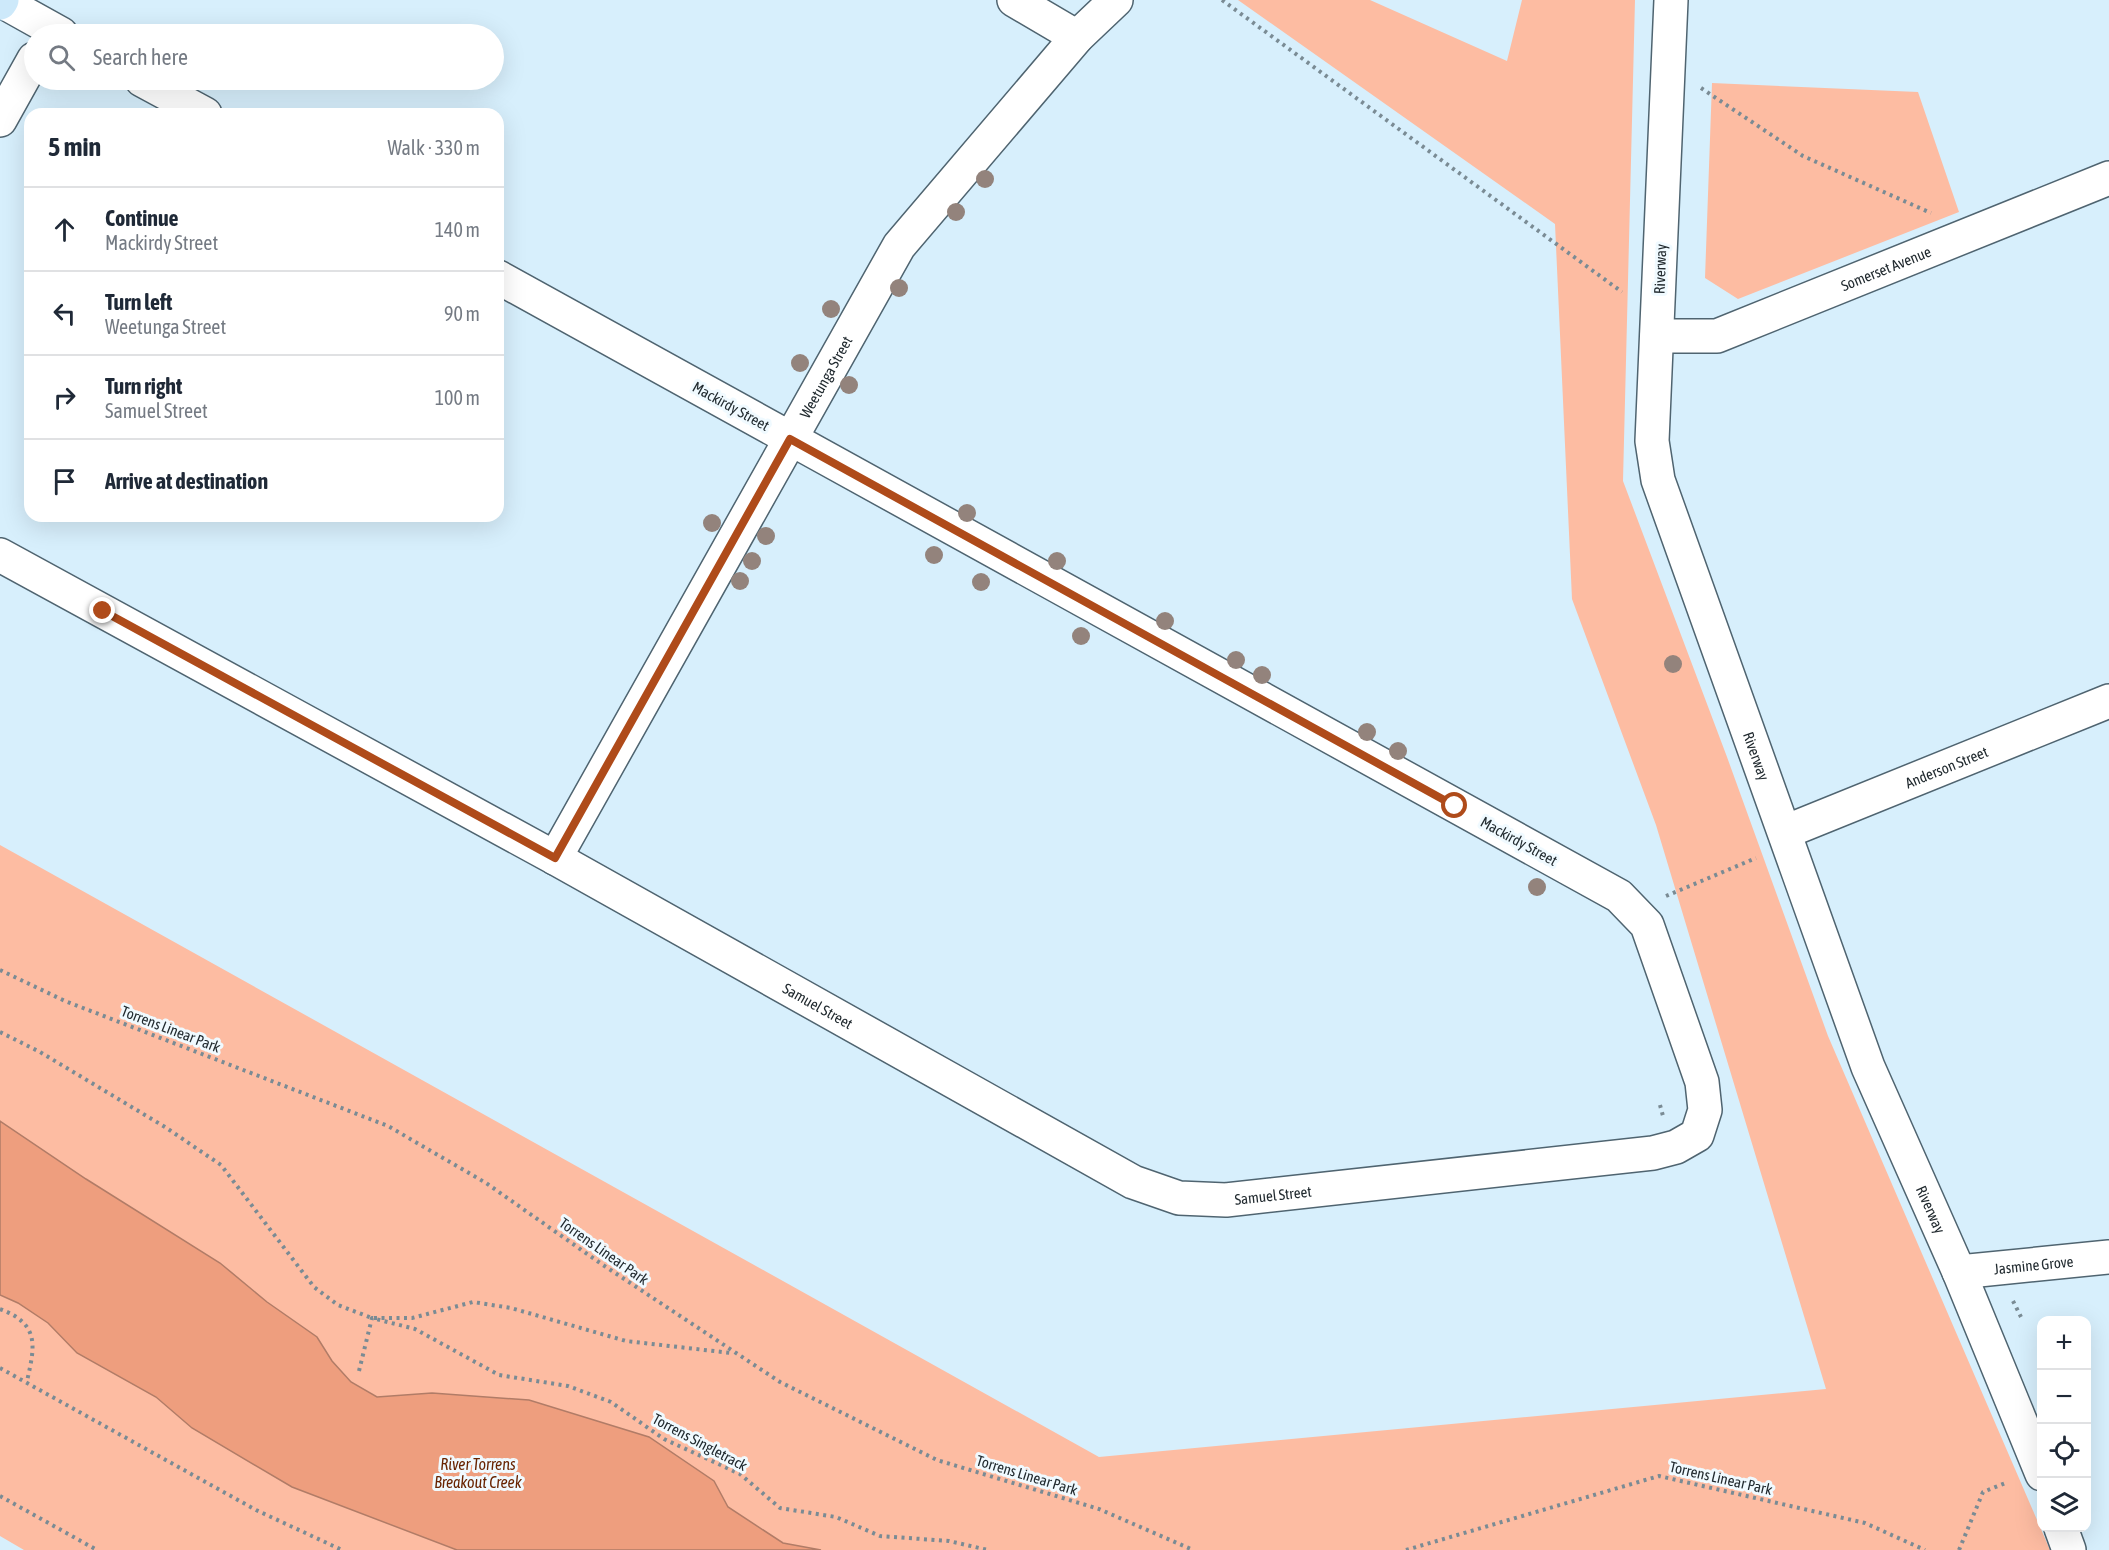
<!DOCTYPE html>
<meta charset="utf-8">
<style>
:root{--surface:#fff;--page:#f6f6f7;--text:#1f2937;--muted:#747a83;--line:#e0e1e3}
body{margin:0;font-family:"Asap Condensed",sans-serif;background:var(--page);color:var(--text)}
.controls{position:absolute;right:18px;bottom:18px;display:grid;overflow:hidden;border-radius:12px;box-shadow:0 6px 24px #0002}
.controls button{width:54px;height:54px;display:grid;place-items:center;padding:0;border:0;border-bottom:2px solid var(--line);background:var(--surface);color:var(--text);font:30px sans-serif}
.stop{position:absolute;width:18px;height:18px;margin:-14px;border:4px solid #af4b1a;border-radius:50%;background:#fff}
.stop.end{background:#af4b1a;border-color:#fff;box-shadow:0 2px 6px #0008}
.list{margin:0;padding:0;list-style:none}
h2{display:flex;justify-content:space-between;align-items:center;height:78px;margin:0;padding:0 24px;font-size:26px}
h2 small{font-size:20px;font-weight:400;color:var(--muted)}
.list li{display:grid;grid-template-columns:39px 1fr auto;gap:18px;align-items:center;box-sizing:border-box;height:84px;padding:0 24px;border-top:2px solid var(--line)}
.list b{display:block;font-size:22px;white-space:nowrap}
.list p{margin:0;font-size:20px;white-space:nowrap;color:var(--muted)}
.list em{font-size:20px;font-style:normal;color:var(--muted)}
.icon{flex:none;width:33px;height:33px;fill:none;stroke:currentColor;stroke-width:2;stroke-linecap:round;stroke-linejoin:round}
.map{position:relative;flex:none;width:2109px;height:1550px;overflow:hidden}
.search{position:absolute;background:var(--surface);box-shadow:0 6px 24px #0002;left:24px;top:24px;width:480px;height:66px;display:flex;align-items:center;gap:15px;box-sizing:border-box;padding:0 21px;border-radius:33px;color:var(--muted);font-size:22px}
.panel{position:absolute;background:var(--surface);box-shadow:0 6px 24px #0002;left:24px;top:108px;width:480px;height:414px;border-radius:18px}
.map>svg:first-child{display:block}
.green{fill:#fdbca2}
.water{fill:#ee9e7e;stroke:#b17c67;stroke-width:1.5}
.lines{fill:none;stroke-linecap:round;stroke-linejoin:round}
.minor-casing{stroke:#4f6470;stroke-width:36}
.major-casing{stroke:#7b9db1;stroke-width:36}
.path{stroke:#7a8b94;stroke-width:4;stroke-dasharray:3 4.5;stroke-linecap:butt}
.minor{stroke:#fff;stroke-width:33}
.major{stroke:#cde9fa;stroke-width:33}
.tree{fill:#93837c}
.route{stroke:#af4b1a;stroke-width:8}
.labels{text-anchor:middle;dominant-baseline:central;stroke-width:6;stroke-linejoin:round;paint-order:stroke}
.street-label{font-size:15px;fill:#222b30;stroke:#f0faff}
.water-label{font-size:16px;font-style:italic;fill:#682300;stroke:#f0faff}
</style>
<div class="map">
<svg width="2109" height="1550" viewBox="0 0 2109 1550">
<rect width="100%" height="100%" fill="#d7effc"/>
<path class="green" d="M1238,0H1370L1507,61L1522,0H1635L1623,481L1727,757L1828,1036L2050,1550H24L0,1536V845L1099,1457L1826,1389L1656,825L1572,599L1555,224Z
M1712,83L1918,92L1959,212L1738,299L1705,278Z"/>
<path class="water" d="M0,1121L86,1179L220,1263L267,1302L317,1337L332,1361L351,1382L377,1397L432,1393L529,1400L649,1437L714,1481L728,1507L783,1543L821,1550H457L292,1487L192,1428L156,1397L77,1353L48,1323L18,1303L0,1295Z"/>
<g class="lines">
<defs>
<g id="minor">
<path d="M0,0L61,34"/>
<path d="M1014,0L1077,37"/>
<path id="s1" d="M1671,0L1652,441L1658,480L1868,1067L1959,1272L2042,1474"/>
<path d="M142,80L205,114"/>
<path d="M0,120L34,59"/>
<path id="s2" d="M1657,336H1717L2109,178"/>
<path id="s3" d="M0,555L555,858L1133,1182L1179,1198L1226,1200L1653,1153L1676,1147L1697,1135L1705,1110L1702,1082L1647,925L1619,896L498,277"/>
<path id="s4" d="M1785,832L2109,701"/>
<path id="s5" d="M555,858L899,246L1077,37L1116,0"/>
<path id="s6" d="M1959,1272L2109,1257"/>
<path d="M2061,1528L2069,1550"/>
</g>
<path id="major" d="M0,3L2,0"/>
</defs>
<use href="#minor" class="minor-casing"/>
<use href="#major" class="major-casing"/>
<path class="path" d="M1222,0L1622,292
M1701,88L1803,156L1931,213
M1666,896L1756,858
M0,970L65,1001L388,1126L486,1183L600,1263L780,1382L937,1460L1099,1509L1193,1550
M0,1032L40,1052L165,1127L221,1165L314,1287L338,1305L372,1318H412L473,1302L511,1308L626,1341L731,1353
M1660,1105L1663,1116
M2013,1301L2021,1317
M0,1309C40,1324 35,1346 27,1381
M0,1368L256,1510L342,1550
M359,1371L372,1318L415,1329L499,1375L568,1386L611,1402L664,1439L740,1474L780,1508L836,1517L880,1536L949,1541L988,1550
M0,1496L97,1550
M1406,1550L1659,1476L1865,1523L1925,1550
M1959,1550L1983,1492L2008,1482"/>
<use href="#minor" class="minor"/>
<use href="#major" class="major"/>
</g>
<g class="tree">
<circle cx="985" cy="179" r="9"/>
<circle cx="956" cy="212" r="9"/>
<circle cx="899" cy="288" r="9"/>
<circle cx="831" cy="309" r="9"/>
<circle cx="800" cy="363" r="9"/>
<circle cx="849" cy="385" r="9"/>
<circle cx="967" cy="513" r="9"/>
<circle cx="712" cy="523" r="9"/>
<circle cx="766" cy="536" r="9"/>
<circle cx="934" cy="555" r="9"/>
<circle cx="752" cy="561" r="9"/>
<circle cx="1057" cy="561" r="9"/>
<circle cx="740" cy="581" r="9"/>
<circle cx="981" cy="582" r="9"/>
<circle cx="1165" cy="621" r="9"/>
<circle cx="1081" cy="636" r="9"/>
<circle cx="1236" cy="660" r="9"/>
<circle cx="1673" cy="664" r="9"/>
<circle cx="1262" cy="675" r="9"/>
<circle cx="1367" cy="732" r="9"/>
<circle cx="1398" cy="751" r="9"/>
<circle cx="1537" cy="887" r="9"/>
</g>
<g class="lines">
<path class="route" d="M103,611L555,858L790,439L1455,806"/>
</g>
<g class="labels">
<g class="street-label">
<text stroke="none"><textPath href="#s2" startOffset="242">Somerset Avenue</textPath></text>
<text transform="translate(1660 269) rotate(-88)">Riverway</text>
<text stroke="none"><textPath href="#s5" startOffset="552">Weetunga Street</textPath></text>
<text transform="translate(731 406) rotate(29)">Mackirdy Street</text>
<text stroke="none"><textPath href="#s1" startOffset="774">Riverway</textPath></text>
<text stroke="none"><textPath href="#s4" startOffset="174">Anderson Street</textPath></text>
<text transform="translate(1519 841) rotate(29)">Mackirdy Street</text>
<text stroke="none"><textPath href="#s3" startOffset="934">Samuel Street</textPath></text>
<text transform="translate(171 1029) rotate(21)">Torrens Linear Park</text>
<text stroke="none"><textPath href="#s3" startOffset="1438">Samuel Street</textPath></text>
<text stroke="none"><textPath href="#s1" startOffset="1260">Riverway</textPath></text>
<text transform="translate(604 1251) rotate(35)">Torrens Linear Park</text>
<text stroke="none"><textPath href="#s6" startOffset="75">Jasmine Grove</textPath></text>
<text transform="translate(700 1442) rotate(28)">Torrens Singletrack</text>
<text transform="translate(1027 1475) rotate(17)">Torrens Linear Park</text>
<text transform="translate(1721 1478) rotate(13)">Torrens Linear Park</text>
</g>
<g class="water-label">
<text x="478" y="1464">River Torrens<tspan x="478" dy="18">Breakout Creek</tspan></text>
</g>
</g>
</svg>
<div class="controls">
<button>+</button>
<button>−</button>
<button><svg class="icon" aria-label="locate" viewBox="0 0 24 24"><circle cx="12" cy="12" r="6"/><path d="M12 2v4M12 18v4M2 12h4M18 12h4"/></svg></button>
<button><svg class="icon" aria-label="layers" viewBox="0 0 24 24"><path d="M12 4l9 5-9 5-9-5zM3 14l9 5 9-5"/></svg></button>
</div>
<div class="stop" style="left:1455px;top:806px"></div>
<div class="stop end" style="left:103px;top:611px"></div>
<div class="search"><svg class="icon" aria-label="search" viewBox="0 0 24 24"><circle cx="10" cy="10" r="6"/><path d="M15 15l6 6"/></svg>Search here</div>
<section class="panel">
<h2>5 min<small>Walk · 330 m</small></h2>
<ul class="list">
<li><svg class="icon" aria-label="ahead" viewBox="0 0 24 24"><path d="M12 20V5M6 11l6-6 6 6"/></svg><div><b>Continue</b><p>Mackirdy Street</p></div><em>140 m</em></li>
<li><svg class="icon" aria-label="left" viewBox="0 0 24 24"><path d="M17 20v-9H6M10 6l-5 5 5 5"/></svg><div><b>Turn left</b><p>Weetunga Street</p></div><em>90 m</em></li>
<li><svg class="icon" aria-label="right" viewBox="0 0 24 24"><path d="M7 20v-9h11M14 6l5 5-5 5"/></svg><div><b>Turn right</b><p>Samuel Street</p></div><em>100 m</em></li>
<li><svg class="icon" aria-label="arrive" viewBox="0 0 24 24"><path d="M6 21V4h12l-3 4 3 4H6"/></svg><div><b>Arrive at destination</b></div></li>
</ul>
</section>
</div>
